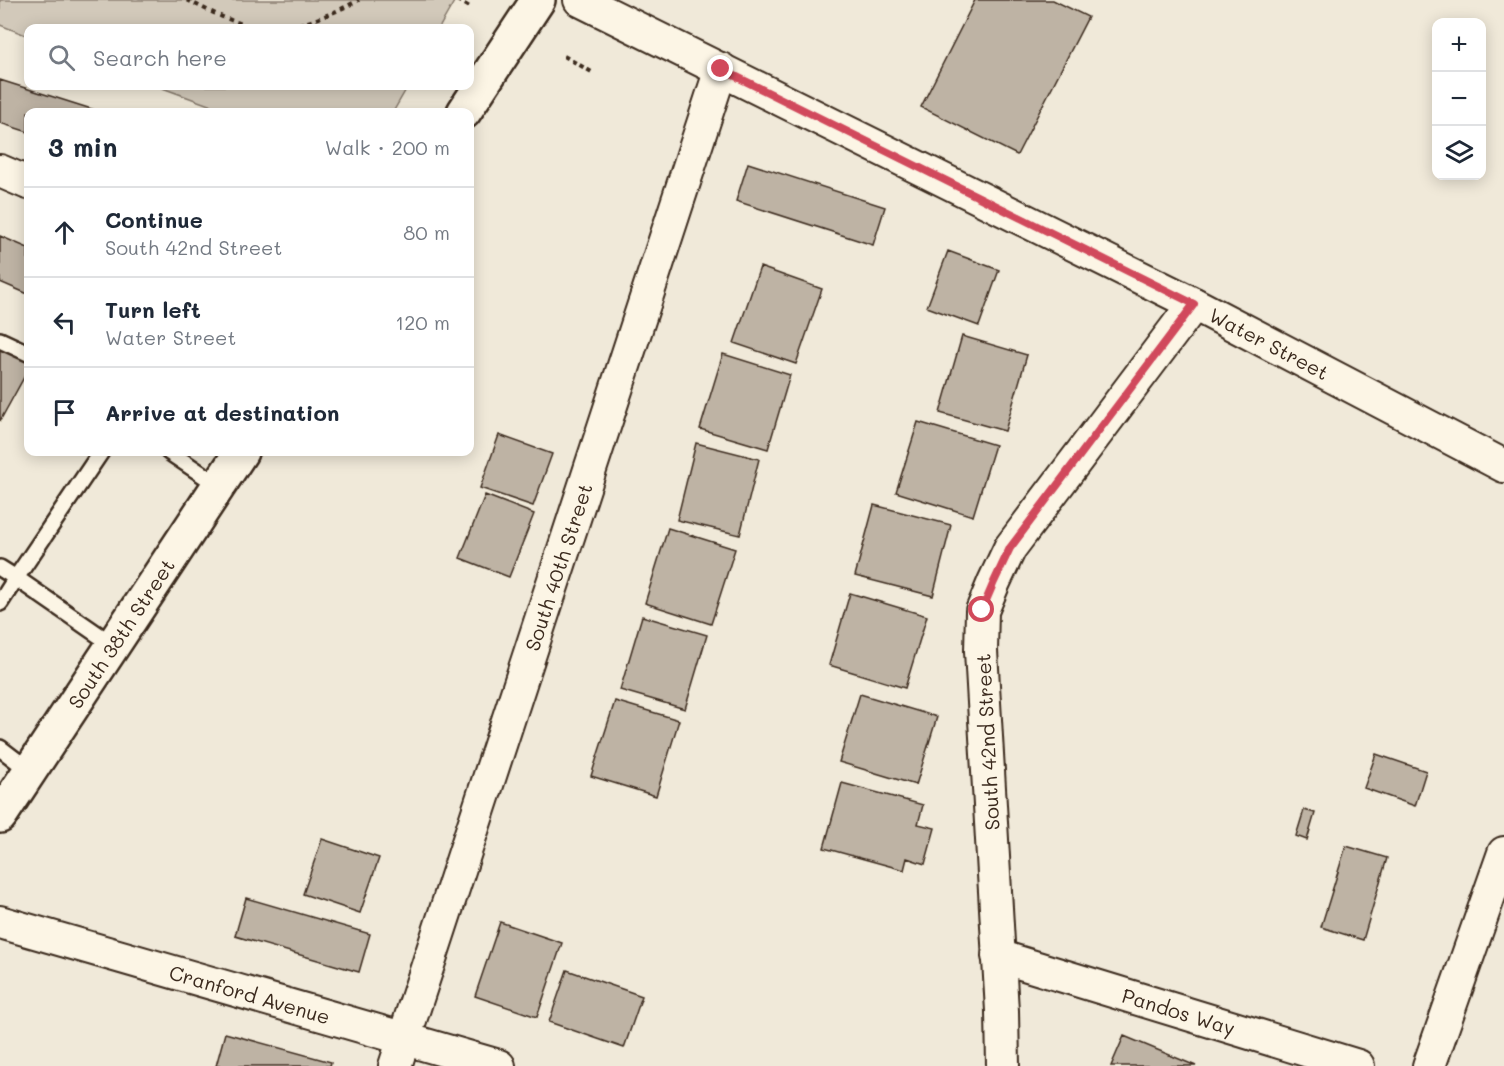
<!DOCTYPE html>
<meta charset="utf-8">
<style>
:root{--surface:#fff;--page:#f2f2f3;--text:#1f2937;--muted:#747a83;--line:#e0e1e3}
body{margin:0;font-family:Mali,sans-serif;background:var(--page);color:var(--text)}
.controls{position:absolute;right:18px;top:18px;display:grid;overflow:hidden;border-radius:12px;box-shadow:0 3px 15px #0003}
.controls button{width:54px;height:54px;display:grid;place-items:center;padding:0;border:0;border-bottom:2px solid var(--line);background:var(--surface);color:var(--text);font:30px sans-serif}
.stop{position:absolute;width:18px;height:18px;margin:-14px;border:4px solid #d1495b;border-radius:50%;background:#fff}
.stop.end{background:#d1495b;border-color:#fff;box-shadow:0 2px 6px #0008}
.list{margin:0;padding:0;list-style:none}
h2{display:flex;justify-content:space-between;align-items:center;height:78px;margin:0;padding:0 24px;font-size:26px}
h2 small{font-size:20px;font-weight:400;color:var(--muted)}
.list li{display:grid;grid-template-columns:39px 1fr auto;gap:18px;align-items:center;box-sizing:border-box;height:90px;padding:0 24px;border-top:2px solid var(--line)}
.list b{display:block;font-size:22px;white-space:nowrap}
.list p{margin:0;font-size:20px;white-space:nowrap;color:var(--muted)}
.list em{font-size:20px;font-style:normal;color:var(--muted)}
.icon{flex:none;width:33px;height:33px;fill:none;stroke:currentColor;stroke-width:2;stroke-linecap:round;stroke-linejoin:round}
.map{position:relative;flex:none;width:1504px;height:1066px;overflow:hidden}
.search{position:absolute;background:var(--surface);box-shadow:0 3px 15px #0003;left:24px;top:24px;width:450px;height:66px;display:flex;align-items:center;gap:15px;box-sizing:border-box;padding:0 21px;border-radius:12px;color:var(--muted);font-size:22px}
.panel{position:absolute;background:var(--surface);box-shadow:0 3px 15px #0003;left:24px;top:108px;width:450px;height:348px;border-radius:12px}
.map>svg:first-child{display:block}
.green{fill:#d2c9ba;stroke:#867a6c;stroke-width:1.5}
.building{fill:#beb3a4;stroke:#3b2a1e;stroke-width:1.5}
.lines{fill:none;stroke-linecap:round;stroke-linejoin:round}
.service-casing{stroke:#3b2a1e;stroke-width:20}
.minor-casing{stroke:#3b2a1e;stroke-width:36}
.secondary-casing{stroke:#3b2a1e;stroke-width:38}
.path{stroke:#3b2a1e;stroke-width:4;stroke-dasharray:4.5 4.5;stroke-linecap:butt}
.service{stroke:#fcf5e5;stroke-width:15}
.minor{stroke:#fcf5e5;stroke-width:32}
.secondary{stroke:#fcf5e5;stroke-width:33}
.route{stroke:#d1495b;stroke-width:8}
.labels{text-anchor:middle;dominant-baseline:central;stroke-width:5;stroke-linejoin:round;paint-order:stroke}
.street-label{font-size:20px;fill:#3b2a1e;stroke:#fcf5e5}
</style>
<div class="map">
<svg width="1504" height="1066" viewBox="0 0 1504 1066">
<rect width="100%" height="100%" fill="#f0e9d9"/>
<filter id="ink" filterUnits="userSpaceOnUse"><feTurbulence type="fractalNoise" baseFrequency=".0167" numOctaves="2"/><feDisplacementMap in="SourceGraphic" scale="12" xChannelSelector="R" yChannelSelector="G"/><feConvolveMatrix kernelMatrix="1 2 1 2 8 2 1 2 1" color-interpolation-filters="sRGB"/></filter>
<g filter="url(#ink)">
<path class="green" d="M0,0H455L439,28H28V36L0,25Z
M157,86H408L393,112H228Z"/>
<path class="building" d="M975,0H1053L1088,17L1017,155L921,107Z
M0,80L101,112H28V132L0,123Z
M748,163L885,207L873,245L736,201Z
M0,236L28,248V294L0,282Z
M948,251L999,270L979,326L927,307Z
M760,267L822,289L796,364L734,343Z
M962,336L1027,355L1005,431L940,413Z
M0,344L28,360V370L0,421Z
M723,354L790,375L768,449L700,429Z
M918,422L995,445L973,516L896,492Z
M499,435L552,454L533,506L480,488Z
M696,443L759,459L740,535L677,520Z
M485,495L534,514L509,577L460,558Z
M874,505L951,525L933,596L855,576Z
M668,528L735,549L711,624L645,603Z
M850,593L927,616L905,688L829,665Z
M642,616L707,635L685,709L620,690Z
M860,694L937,717L916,785L839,762Z
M615,701L679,720L656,796L591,776Z
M1376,754L1426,771L1415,806L1364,788Z
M842,783L923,805L918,824L935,828L925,864L907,858L904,870L824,848Z
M1304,810L1315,813L1307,840L1296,836Z
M322,839L379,858L360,913L303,894Z
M1346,846L1387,858L1363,940L1321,927Z
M246,898L370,934L359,972L235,936Z
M500,922L562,943L537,1017L475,996Z
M567,970L642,996L624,1048L549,1022Z
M225,1033L331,1062L330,1066H216Z
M1124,1036L1196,1066H1111Z"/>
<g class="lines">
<defs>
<path id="service" d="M0,340L28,353
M101,452L16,578L113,645
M169,452L218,485
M0,568L16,578L0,603
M0,748L30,771"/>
<g id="minor">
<path id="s1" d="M580,0L1194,304L1504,466"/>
<path d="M0,171L28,183"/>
<path id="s2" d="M0,922L499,1066"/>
<path id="s3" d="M998,956L1358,1066"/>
<path id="s4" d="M395,1066L721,69"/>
<path d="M1003,1066L1002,1011L981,651L982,611L994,582L1010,548L1194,304"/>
<path d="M1429,1066L1504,853"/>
</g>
<g id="secondary">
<path d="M464,112L538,0"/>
<path id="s5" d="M0,816L241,452"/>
</g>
</defs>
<use href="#service" class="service-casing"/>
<use href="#minor" class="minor-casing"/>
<use href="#secondary" class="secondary-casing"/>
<path class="path" d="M187,0C211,12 234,24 261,28
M457,0L470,7
M272,28C305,26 330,15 359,0
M564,56L595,74"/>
<use href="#service" class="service"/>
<use href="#minor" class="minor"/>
<use href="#secondary" class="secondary"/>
</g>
</g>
<g class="lines" filter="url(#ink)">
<path class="route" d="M721,69L1194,304L1010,548L994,582L982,610"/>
</g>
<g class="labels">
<g class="street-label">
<text stroke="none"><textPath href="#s1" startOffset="770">Water Street</textPath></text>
<text stroke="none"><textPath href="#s4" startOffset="525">South 40th Street</textPath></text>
<text stroke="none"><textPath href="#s5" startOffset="219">South 38th Street</textPath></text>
<text transform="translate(987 742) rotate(-93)">South 42nd Street</text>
<text stroke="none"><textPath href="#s2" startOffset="260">Cranford Avenue</textPath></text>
<text stroke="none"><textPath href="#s3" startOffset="189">Pandos Way</textPath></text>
</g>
</g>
</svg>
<div class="controls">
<button>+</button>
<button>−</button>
<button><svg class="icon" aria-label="layers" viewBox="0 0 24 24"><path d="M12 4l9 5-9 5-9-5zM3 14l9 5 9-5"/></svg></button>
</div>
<div class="stop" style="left:982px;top:610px"></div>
<div class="stop end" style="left:721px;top:69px"></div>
<div class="search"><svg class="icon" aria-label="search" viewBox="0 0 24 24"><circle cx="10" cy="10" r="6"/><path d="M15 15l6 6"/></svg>Search here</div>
<section class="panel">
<h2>3 min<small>Walk · 200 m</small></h2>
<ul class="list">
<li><svg class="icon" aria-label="ahead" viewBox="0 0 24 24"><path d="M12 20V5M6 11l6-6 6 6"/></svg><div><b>Continue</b><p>South 42nd Street</p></div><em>80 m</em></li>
<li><svg class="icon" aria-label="left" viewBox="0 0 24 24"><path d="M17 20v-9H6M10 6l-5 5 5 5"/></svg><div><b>Turn left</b><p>Water Street</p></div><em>120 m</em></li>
<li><svg class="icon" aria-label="arrive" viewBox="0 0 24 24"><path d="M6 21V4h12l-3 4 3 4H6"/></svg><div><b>Arrive at destination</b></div></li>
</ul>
</section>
</div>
